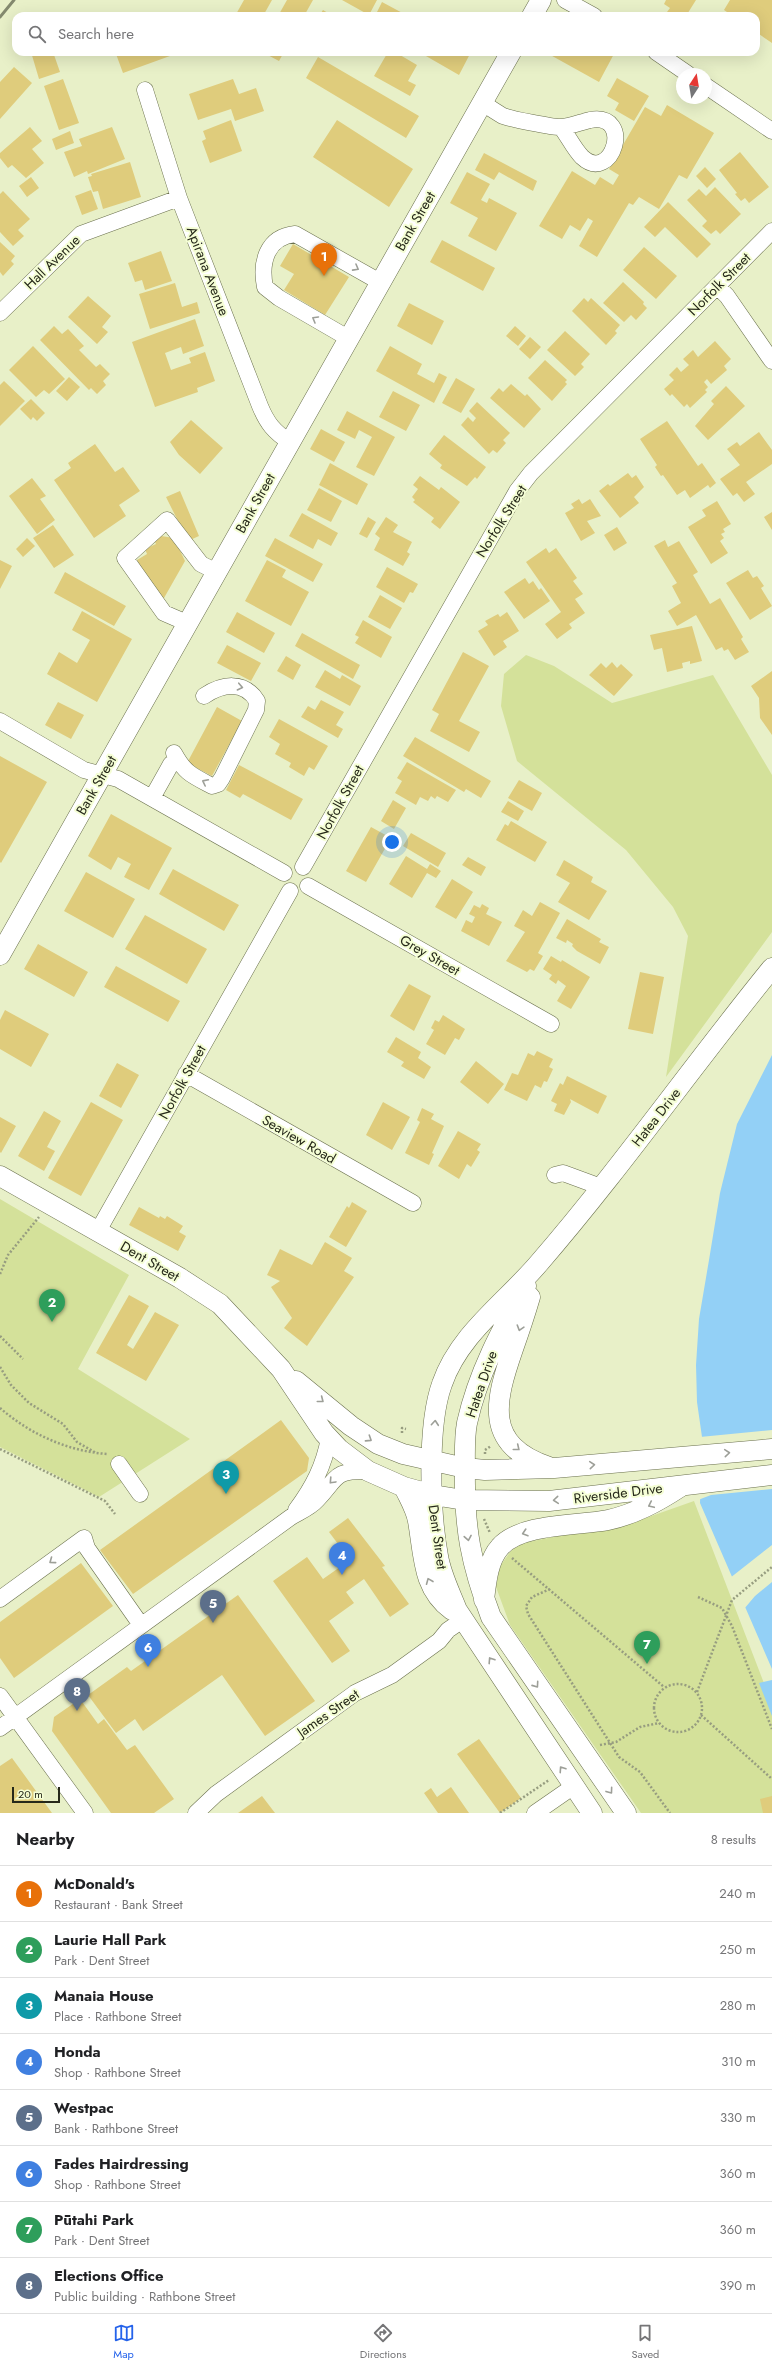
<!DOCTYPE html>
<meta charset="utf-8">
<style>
:root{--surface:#fff;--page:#f6f6f6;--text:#202124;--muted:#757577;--line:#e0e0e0;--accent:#2563eb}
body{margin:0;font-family:Jost,sans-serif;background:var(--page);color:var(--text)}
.compass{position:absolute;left:676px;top:68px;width:36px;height:36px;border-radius:50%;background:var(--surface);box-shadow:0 4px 16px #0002;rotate:12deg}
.scale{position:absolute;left:12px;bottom:10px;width:48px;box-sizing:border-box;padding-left:4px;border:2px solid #26291a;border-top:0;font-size:11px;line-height:14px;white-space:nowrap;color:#26291a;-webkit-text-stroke:3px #f5fed5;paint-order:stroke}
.you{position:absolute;left:392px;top:842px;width:14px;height:14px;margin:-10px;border:3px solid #fff;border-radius:50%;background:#1a73e8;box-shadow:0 0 0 6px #1a73e833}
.badge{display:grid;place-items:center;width:26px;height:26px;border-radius:50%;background:var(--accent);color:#fff;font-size:13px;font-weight:700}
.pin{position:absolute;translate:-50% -33px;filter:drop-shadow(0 1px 2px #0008)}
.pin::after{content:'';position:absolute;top:21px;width:14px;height:12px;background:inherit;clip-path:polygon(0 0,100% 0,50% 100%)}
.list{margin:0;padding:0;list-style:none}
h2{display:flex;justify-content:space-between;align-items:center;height:52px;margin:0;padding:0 16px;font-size:17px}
h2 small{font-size:13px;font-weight:400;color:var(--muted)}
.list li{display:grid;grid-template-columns:26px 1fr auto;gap:12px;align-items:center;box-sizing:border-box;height:56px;padding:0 16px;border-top:1px solid var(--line)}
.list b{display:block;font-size:15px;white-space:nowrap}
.list p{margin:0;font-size:13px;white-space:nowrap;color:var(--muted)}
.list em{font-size:13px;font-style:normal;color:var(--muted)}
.icon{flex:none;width:22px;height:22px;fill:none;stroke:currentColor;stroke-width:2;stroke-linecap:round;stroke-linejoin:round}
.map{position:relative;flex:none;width:772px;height:1813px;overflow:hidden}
.search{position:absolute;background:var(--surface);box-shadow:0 4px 16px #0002;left:12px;right:12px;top:12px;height:44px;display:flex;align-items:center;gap:10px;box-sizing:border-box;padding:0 14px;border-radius:12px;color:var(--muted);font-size:15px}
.sheet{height:500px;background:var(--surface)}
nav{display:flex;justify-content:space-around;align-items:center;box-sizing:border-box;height:56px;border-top:1px solid var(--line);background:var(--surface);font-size:11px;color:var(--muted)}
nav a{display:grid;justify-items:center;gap:2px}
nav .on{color:var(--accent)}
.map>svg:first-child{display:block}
.green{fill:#d4e19a}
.water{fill:#93d0f6}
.pier{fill:#e8f0c8}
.building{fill:#dfcc7c}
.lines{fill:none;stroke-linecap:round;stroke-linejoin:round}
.minor-casing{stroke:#6a704d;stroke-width:17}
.major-casing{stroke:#6a704d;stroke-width:21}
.path{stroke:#979d80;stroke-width:2.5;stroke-dasharray:2 2;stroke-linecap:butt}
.minor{stroke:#fff;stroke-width:16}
.major{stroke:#fff;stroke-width:20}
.rail{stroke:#83896e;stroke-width:3}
.oneway{stroke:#9d9f98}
.labels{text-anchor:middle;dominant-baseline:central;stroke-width:4;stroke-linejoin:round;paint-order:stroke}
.street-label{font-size:14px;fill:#26291a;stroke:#f5fed5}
</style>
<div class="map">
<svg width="772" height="1813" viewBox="0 0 772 1813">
<rect width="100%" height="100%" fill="#e8f0c8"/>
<path class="green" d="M526,655L554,666L612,703L713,675L772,775V932L666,1077L688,936L673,907L626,850L517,761L501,706L504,674Z
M0,1199L129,1275L78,1369L190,1439L99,1497L0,1447Z
M694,1501L772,1704V1813H641L510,1625L496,1587L500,1566L511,1551L523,1543L643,1519Z"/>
<path class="water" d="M772,1055V1669L700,1503L702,1437L697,1402L696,1365L699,1319L709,1260L720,1193L737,1124Z
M772,1680V1716L759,1683Z"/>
<path class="pier" d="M772,1430V1489L711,1495L698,1500L700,1437Z
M772,1545V1582L755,1596L744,1609L730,1578Z"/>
<path class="building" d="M244,0H272L263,16H235Z
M287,0H313L304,16H278Z
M342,0H377L369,15Z
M666,0H696L686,16H673L667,12L670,8L664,4Z
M730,0H772V43L756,32V16H733L724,10Z
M382,2L408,16H375Z
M323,10L333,16H319Z
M31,52H53L60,72L39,79Z
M123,52H181L123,73L116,54Z
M262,52H284L279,61Z
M388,52H395L417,65L408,81L416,85L410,96L374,76Z
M419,52H471L459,75Z
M545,52H615L599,82Z
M318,57L419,116L406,138L306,78Z
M14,67L32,83L0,119V82Z
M617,78L649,96L634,121L615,110L619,103L607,96Z
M63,79L79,123L59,130L44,86Z
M233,79L239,94L256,88L264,111L235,121L231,109L198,120L189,94Z
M667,105L714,133L687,179L679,175L659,209L639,197L633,205L629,203L597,257L579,246L593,221L588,218L580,231L570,225L562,239L539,226L572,171L595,185L600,177L613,185L619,175L609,169L645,107L661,116Z
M231,120L242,151L210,163L202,141L206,139L203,131Z
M337,120L413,169L389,207L313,157Z
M30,127L42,141L32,149L44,163L26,178L12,165L8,168L0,158V153Z
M112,127L125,159L88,174L87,171L74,177L64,152L82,146L79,139Z
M70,131L74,143L56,150L52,139Z
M740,152L769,187L749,203L745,198L741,201L735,194L737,193L719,170Z
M484,153L537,181L533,191L499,172L494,180L475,170Z
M130,162L141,197L103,209L98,191L93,192L88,177L92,176L91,174Z
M705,167L716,179L707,188L696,176Z
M467,172L490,184L481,200L487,203L489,198L517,213L496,251L468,236L478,218L450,203Z
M31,177L39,188L27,197L19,186Z
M715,187L741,214L720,234L716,230L711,234L702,226L707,221L687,200L699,189L706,196Z
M91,190L98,209L82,215L75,196Z
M3,191L30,219L18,230L24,236L13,246L0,232V194Z
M668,202L711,244L697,258L665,227L655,237L644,227Z
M442,240L495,268L483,291L430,262Z
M0,242L15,256L11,261L14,264L3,276L0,272Z
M293,244L349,277L325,315L284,290L294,274L280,266Z
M644,247L677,276L656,299L623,270Z
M161,251L172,281L145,290L142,280L135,282L128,263Z
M623,282L644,302L643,304L647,308L636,320L631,315L624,322L603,303Z
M175,283L182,307L197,302L200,313L150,329L139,294Z
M88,296L111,316L102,327L108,332L97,344L68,317Z
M584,298L588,302L591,298L620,325L615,331L617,333L606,345L572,311Z
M409,303L444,321L432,345L397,326Z
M195,319L204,346L183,354L181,347L165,353L171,370L191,363L189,358L205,352L215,381L197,388L198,392L155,407L132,342Z
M54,326L62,334L68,329L84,346L79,350L96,367L100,364L110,374L103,381L106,385L97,394L91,388L89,390L40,340Z
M515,326L526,336L518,346L506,336Z
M565,331L590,354L581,364L584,367L575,376L547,350Z
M530,337L541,347L530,359L519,349Z
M715,341L731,359L724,366L727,370L711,384L707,379L704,382L708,387L705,390L707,392L690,408L687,404L684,407L672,394L670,396L664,389L674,380L669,375L677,367L681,372L689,365L683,359L693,350L698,357Z
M33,346L65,379L49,394L44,390L36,397L9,370Z
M390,346L422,364L417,374L434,383L439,373L447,377L434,403L376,371Z
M545,360L567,380L565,382L567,384L552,401L528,378Z
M69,377L80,387L67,401L56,391Z
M456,378L475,389L461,413L442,403Z
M4,381L25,401L0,426V385Z
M511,384L525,396L527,394L541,409L524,428L490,398L499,388L503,392Z
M726,386L745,406L708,440L695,426L714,404L711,401Z
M393,391L420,405L406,431L379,417Z
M31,399L45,413L37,421L33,417L31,420L20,409Z
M477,402L510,433L503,440L506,443L497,453L493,450L489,454L461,425L468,417L473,422L476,418L469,411Z
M347,411L395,437L374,476L356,467L372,437L359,430L355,439L337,430Z
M191,420L223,448L200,474L179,455L170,442Z
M667,421L698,466L702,463L716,483L710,488L708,485L690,498L685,490L677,495L663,475L661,476L655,467L657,465L640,439Z
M321,429L345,442L334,462L310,449Z
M759,432L772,450V464L746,482L755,494L744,502L737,493L733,496L720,479L740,465L727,449L737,442L740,446Z
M444,435L486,467L477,479L475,477L467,486L440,468L442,465L429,454Z
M95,444L115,472L123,467L140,491L119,505L126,516L94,538L54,480L71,468L68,463Z
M330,463L368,484L357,505L319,485Z
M628,473L632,478L636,475L644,487L634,497L639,503L620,518L599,491L608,484L610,486Z
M420,476L439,490L441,487L460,502L440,529L431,522L434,518L413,502L415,500L412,497L418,489L413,485Z
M32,478L46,496L40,499L55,520L37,534L9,496Z
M319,488L342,501L331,522L307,510Z
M180,491L199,536L188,541L166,497Z
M579,499L582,504L590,499L601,516L587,521L595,533L581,541L565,513L574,508L571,504Z
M717,501L731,524L723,529L725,532L721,534L724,538L720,541L728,553L711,564L688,527L706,516L702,510Z
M772,512V530L764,517Z
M302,513L338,533L331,546L318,539L313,549L289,536Z
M368,517L376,522L367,538L359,534Z
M386,517L398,525L393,532L412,542L407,552L410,554L403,566L374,550L380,538L375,534Z
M53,525L74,555L54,568L33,538Z
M617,527L627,543L614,551L604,535Z
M161,536L174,538L185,561L164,598L155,595L137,560L147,554L145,549L156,544L154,540Z
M27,538L35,546L23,557L16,549Z
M275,538L323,564L313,582L265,556Z
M665,540L668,547L679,541L698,572L693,575L710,604L720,598L743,637L741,639L749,652L735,660L728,649L724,651L722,647L716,650L696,615L677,626L668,611L681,603L672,586L677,583L654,546Z
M546,548L549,553L556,548L577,578L573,581L583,594L575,599L585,613L569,624L572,628L557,639L545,624L561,612L526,562Z
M0,560L12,566L0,589Z
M267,560L286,570L282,577L309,592L291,626L245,601Z
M387,567L418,584L413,593L410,592L404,603L376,587Z
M748,570L753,578L757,576L764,586L761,588L772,606L750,620L726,583Z
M65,572L126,606L114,626L54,593Z
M525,578L529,584L533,581L539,590L541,588L550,601L524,619L504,592Z
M380,595L402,608L390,629L368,617Z
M82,611L132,639L97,702L47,674L59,652L77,663L90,640L72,630Z
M237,612L275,633L264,653L226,632Z
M507,612L519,631L503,641L507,647L494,656L478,631L488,625L485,621L498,614L500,617Z
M363,620L392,637L381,658L355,643L359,637L355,635Z
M692,626L702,661L690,664V661L682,663L683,668L667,672L662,648L654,650L650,635Z
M302,633L360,665L353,679L295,646Z
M227,645L261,663L251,681L217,663Z
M463,652L489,666L459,721L480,732L469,752L430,731L439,714L432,710Z
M286,656L301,665L293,680L277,671Z
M612,662L617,668L621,664L633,675L614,696L589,675L601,663L606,668Z
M325,670L340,679L342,675L361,686L350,706L315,687Z
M772,671V735L760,718L759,698L751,686Z
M321,700L344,712L336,725L343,729L338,738L301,717L308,706L315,710Z
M58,702L84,715L71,739L45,725Z
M217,707L242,721L212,776L187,763Z
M279,719L328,746L314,770L309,767L304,776L289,767L291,763L275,754L280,744L269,737Z
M415,737L491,781L481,798L466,789L464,792L403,756Z
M0,756L47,782L1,863L0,862Z
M407,762L456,790L448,802L437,796L435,799L431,796L428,801L420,797L416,805L395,793L402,781L397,778Z
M239,765L303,799L291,820L243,794L240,798L226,790Z
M519,780L542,793L532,811L508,798Z
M393,800L406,808L394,829L381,821Z
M508,801L524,811L518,821L501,812Z
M111,814L172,848L149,890L124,877L131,864L118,857L111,870L88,856Z
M511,821L547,842L535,862L496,840L505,824L508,826Z
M371,827L391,838L366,882L346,871Z
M411,833L446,853L438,867L403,846Z
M406,856L427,869L430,864L441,871L436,878L427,873L412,898L389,884Z
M468,857L486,867L481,876L462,865Z
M564,860L593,877L591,882L607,891L589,920L558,902L570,883L556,875Z
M173,869L239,905L224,931L159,894Z
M86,872L135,899L113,938L64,911Z
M452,879L473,892L456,919L435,907Z
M540,902L560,913L538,953L543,956L534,971L530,969L527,972L506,961L525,932L514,926L523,910L532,916Z
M482,904L489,908L486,914L502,922L489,946L461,931L466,920L472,923L475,917L469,914L474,905L480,908Z
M145,915L207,949L187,984L125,949Z
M567,919L601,939L599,942L609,947L600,964L577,951L572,946L573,944L567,940L566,943L556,938Z
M38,944L88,972L74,997L24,969Z
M551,956L561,962L562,960L590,977L571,1009L557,1001L566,986L558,980L556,984L549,979L552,975L543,969Z
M116,966L180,1001L168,1022L104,987Z
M640,972L664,977L653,1034L628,1029Z
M409,984L431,996L414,1031L390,1016Z
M5,1010L49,1034L31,1067L0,1049V1020Z
M443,1015L465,1029L459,1040L455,1038L445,1055L426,1044L434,1030L431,1028L435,1020L439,1022Z
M396,1037L421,1052L418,1058L431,1067L424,1079L401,1066L404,1062L387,1052Z
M537,1051L553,1059L549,1067L553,1069L547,1082L544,1081L541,1088L535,1085L527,1101L504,1090L512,1073L518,1075L528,1053L534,1056Z
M476,1061L504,1084L488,1104L460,1082Z
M117,1063L139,1075L121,1108L99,1096Z
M567,1076L607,1096L598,1114L570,1099L571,1102L564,1115L554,1111L557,1104L551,1101L560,1083L563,1085Z
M91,1102L123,1120L81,1196L48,1178Z
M383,1102L410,1117L392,1150L366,1135Z
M422,1108L434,1114L431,1119L444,1126L432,1153L434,1154L429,1165L405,1153L420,1122L417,1120Z
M44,1111L61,1121L47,1147L55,1151L44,1171L18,1156Z
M0,1117L16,1126L1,1153L0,1152Z
M458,1131L481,1144L477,1150L480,1152L471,1167L467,1164L459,1179L438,1166Z
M352,1202L367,1211L346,1247L329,1237L347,1206L349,1208Z
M139,1207L159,1218L160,1216L165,1219L167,1216L183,1226L179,1232L186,1236L178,1251L129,1225Z
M325,1242L352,1258L344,1271L354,1277L307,1346L284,1328L292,1318L271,1287L280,1281L267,1275L280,1249L312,1265Z
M129,1295L149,1306L127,1345L133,1349L155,1312L179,1325L146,1381L96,1353Z
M281,1420L309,1458L307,1471L133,1594L100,1550Z
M348,1518L385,1566L382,1567L409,1604L390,1617L364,1579L346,1592L354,1603L329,1621L350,1651L332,1663L273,1581L307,1557L323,1579L350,1560L329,1532Z
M81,1563L113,1606L14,1678L0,1658V1622Z
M238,1595L315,1701L265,1736L222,1675L143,1731L135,1719L116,1733L88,1695L127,1667L131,1671Z
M80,1699L98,1724L104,1719L127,1750L135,1745L174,1799L154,1813H111L52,1731L54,1717Z
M479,1739L521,1798L500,1813L457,1754Z
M12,1758L52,1813H0V1766Z
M451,1787L469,1813H438L424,1793L431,1788L437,1797Z
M262,1796L275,1813H238Z
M772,1796V1813H763L760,1799Z"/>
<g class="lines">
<defs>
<path id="minor" d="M565,0L594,16
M656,52L688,74
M706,86L772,131
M145,90L179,198L260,406C267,423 274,432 290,442
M482,103C489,107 496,112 503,116C511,119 552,127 560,127C570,127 581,122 590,120C635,112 612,185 582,157C574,149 568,136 561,127
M717,286L727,296L772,361
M0,313L81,234L179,198
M348,338L279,298L265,287C260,262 267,237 295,234L380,282
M187,623L164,613L125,558L167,520L201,564L217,572
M0,721L84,770L118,779L284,873
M174,753C185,773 191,775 212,786L218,784L222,778L256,710L257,701C244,680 222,684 204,696
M152,798L171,764
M303,867L517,491L531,473L772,231
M308,886L551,1024
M186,1074L413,1203
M555,1175L563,1173L601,1187
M98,1231L290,891
M119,1464L140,1494
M296,1510C313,1487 324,1466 329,1438
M0,1599L84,1538L87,1548L141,1625
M0,1696L85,1813
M0,1728L291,1517C299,1512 310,1508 317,1500C338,1478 333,1470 368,1471
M196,1813L216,1794L267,1757L355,1693L392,1675L439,1641L448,1630L464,1619
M535,1813L574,1786"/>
<path id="major" d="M532,16L541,0
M0,955L511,52
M0,1176L180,1278L220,1304L281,1369L324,1433L339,1449L368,1471L404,1487L433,1495L464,1500L549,1501L772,1475
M526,1286C502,1329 478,1373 467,1423C464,1439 465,1455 465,1471C464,1528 471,1564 491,1617L626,1813
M530,1297C525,1314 519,1332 513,1349C495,1401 483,1445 549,1467
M296,1381L351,1426L378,1444L403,1454L465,1468L485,1470L554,1468L772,1449
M404,1487C409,1498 416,1509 418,1521C424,1555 422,1588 452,1610
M484,1600C486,1583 488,1560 500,1547C521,1523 578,1526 608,1520C635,1514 657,1502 680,1487
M592,1813L457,1610C450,1592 441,1575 438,1556C430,1513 427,1425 442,1384C459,1334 506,1302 539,1263C621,1168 693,1065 772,968"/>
</defs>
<use href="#minor" class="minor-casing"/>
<use href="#major" class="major-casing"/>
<path class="path" d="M0,1274L8,1255L39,1217
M0,1336L23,1359
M0,1367L11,1385L29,1403L63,1424L77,1442L96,1453
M0,1408C30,1434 67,1451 107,1454
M402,1433V1428L406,1429
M0,1449L105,1501L115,1514
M485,1454V1450L491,1446
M484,1519L490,1533
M512,1558L664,1687
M550,1589L532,1597L526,1606L528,1614L619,1757L640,1772L670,1813
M698,1597L722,1608L732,1626L772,1729
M654 1708a24 24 0 1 1 48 0a24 24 0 1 1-48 0Z
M697,1692L732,1600L772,1567
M701,1715L772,1779
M600,1745L616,1742L640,1727L659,1723
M500,1813L549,1780"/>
<use href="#minor" class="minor"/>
<use href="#major" class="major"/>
<path class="rail" d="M0,17L14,0"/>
</g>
<defs><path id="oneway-chevron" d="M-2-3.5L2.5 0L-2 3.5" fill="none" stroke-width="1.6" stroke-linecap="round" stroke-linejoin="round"/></defs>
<g class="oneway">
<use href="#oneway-chevron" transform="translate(356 268) rotate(29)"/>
<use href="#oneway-chevron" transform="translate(315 319) rotate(-150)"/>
<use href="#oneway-chevron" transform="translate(240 687) rotate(12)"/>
<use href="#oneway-chevron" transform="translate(205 782) rotate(-153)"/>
<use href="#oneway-chevron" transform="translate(520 1328) rotate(107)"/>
<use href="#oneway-chevron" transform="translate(321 1400) rotate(38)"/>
<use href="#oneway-chevron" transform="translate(435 1423) rotate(-85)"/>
<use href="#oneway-chevron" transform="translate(369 1439) rotate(33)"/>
<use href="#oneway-chevron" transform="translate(517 1448) rotate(39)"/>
<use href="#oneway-chevron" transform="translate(727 1453) rotate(-5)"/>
<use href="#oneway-chevron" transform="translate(592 1465) rotate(-5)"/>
<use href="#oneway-chevron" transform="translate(332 1481) rotate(133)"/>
<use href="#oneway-chevron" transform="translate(556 1500) rotate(175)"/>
<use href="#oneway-chevron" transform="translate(651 1505) rotate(155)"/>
<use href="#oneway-chevron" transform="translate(525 1533) rotate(162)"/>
<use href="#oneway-chevron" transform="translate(468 1538) rotate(80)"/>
<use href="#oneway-chevron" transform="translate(52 1561) rotate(144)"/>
<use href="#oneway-chevron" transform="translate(429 1581) rotate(-112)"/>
<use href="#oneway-chevron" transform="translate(491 1660) rotate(-123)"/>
<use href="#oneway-chevron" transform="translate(536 1685) rotate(55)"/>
<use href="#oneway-chevron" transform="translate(562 1769) rotate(-124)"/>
<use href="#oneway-chevron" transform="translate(610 1791) rotate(54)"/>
</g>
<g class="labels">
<g class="street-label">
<text transform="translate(415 221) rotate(-60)">Bank Street</text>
<text transform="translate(52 262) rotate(-44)">Hall Avenue</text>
<text transform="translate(208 271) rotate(69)">Apirana Avenue</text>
<text transform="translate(719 284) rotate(-45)">Norfolk Street</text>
<text transform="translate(255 503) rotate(-61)">Bank Street</text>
<text transform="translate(501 521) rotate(-58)">Norfolk Street</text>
<text transform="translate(96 785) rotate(-60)">Bank Street</text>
<text transform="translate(340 802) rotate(-61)">Norfolk Street</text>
<text transform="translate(430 955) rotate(30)">Grey Street</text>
<text transform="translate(182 1082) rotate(-61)">Norfolk Street</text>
<text transform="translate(656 1117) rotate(-52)">Hatea Drive</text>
<text transform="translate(299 1139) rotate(30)">Seaview Road</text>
<text transform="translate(150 1261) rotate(30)">Dent Street</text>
<text transform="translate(481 1384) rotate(-71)">Hatea Drive</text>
<text transform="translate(618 1493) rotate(-7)">Riverside Drive</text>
<text transform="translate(438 1537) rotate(82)">Dent Street</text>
<text transform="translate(328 1713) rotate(-35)">James Street</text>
</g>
</g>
</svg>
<svg class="compass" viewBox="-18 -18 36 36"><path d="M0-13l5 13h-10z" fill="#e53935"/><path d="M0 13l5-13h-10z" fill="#757577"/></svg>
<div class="scale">20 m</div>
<div class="you"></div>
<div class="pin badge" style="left:324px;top:276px;background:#e8710a">1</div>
<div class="pin badge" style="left:52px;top:1322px;background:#2e9e5b">2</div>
<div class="pin badge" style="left:226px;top:1494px;background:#0f9aa8">3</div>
<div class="pin badge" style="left:342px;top:1575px;background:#3f7fe0">4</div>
<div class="pin badge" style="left:213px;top:1623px;background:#5c6f8a">5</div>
<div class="pin badge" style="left:148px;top:1667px;background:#3f7fe0">6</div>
<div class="pin badge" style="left:647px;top:1664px;background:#2e9e5b">7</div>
<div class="pin badge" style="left:77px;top:1711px;background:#5c6f8a">8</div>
<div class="search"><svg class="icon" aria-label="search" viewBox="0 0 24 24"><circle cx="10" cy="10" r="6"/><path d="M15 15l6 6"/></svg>Search here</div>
</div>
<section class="sheet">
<h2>Nearby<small>8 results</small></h2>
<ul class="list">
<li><span class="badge" style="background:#e8710a">1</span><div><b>McDonald's</b><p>Restaurant · Bank Street</p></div><em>240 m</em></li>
<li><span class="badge" style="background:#2e9e5b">2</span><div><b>Laurie Hall Park</b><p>Park · Dent Street</p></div><em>250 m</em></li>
<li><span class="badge" style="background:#0f9aa8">3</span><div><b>Manaia House</b><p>Place · Rathbone Street</p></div><em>280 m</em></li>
<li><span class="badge" style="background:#3f7fe0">4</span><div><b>Honda</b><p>Shop · Rathbone Street</p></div><em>310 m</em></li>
<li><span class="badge" style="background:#5c6f8a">5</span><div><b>Westpac</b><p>Bank · Rathbone Street</p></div><em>330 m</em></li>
<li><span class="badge" style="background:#3f7fe0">6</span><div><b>Fades Hairdressing</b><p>Shop · Rathbone Street</p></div><em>360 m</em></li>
<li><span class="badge" style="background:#2e9e5b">7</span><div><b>Pūtahi Park</b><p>Park · Dent Street</p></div><em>360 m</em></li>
<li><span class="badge" style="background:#5c6f8a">8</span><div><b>Elections Office</b><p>Public building · Rathbone Street</p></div><em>390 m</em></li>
</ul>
</section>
<nav>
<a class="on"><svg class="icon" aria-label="map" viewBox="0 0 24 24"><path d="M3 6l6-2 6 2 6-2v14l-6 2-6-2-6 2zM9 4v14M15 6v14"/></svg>Map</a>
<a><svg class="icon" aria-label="directions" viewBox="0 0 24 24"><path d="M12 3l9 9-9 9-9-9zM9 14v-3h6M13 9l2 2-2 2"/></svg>Directions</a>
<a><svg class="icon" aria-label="saved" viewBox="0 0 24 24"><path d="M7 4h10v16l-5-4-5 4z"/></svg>Saved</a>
</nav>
